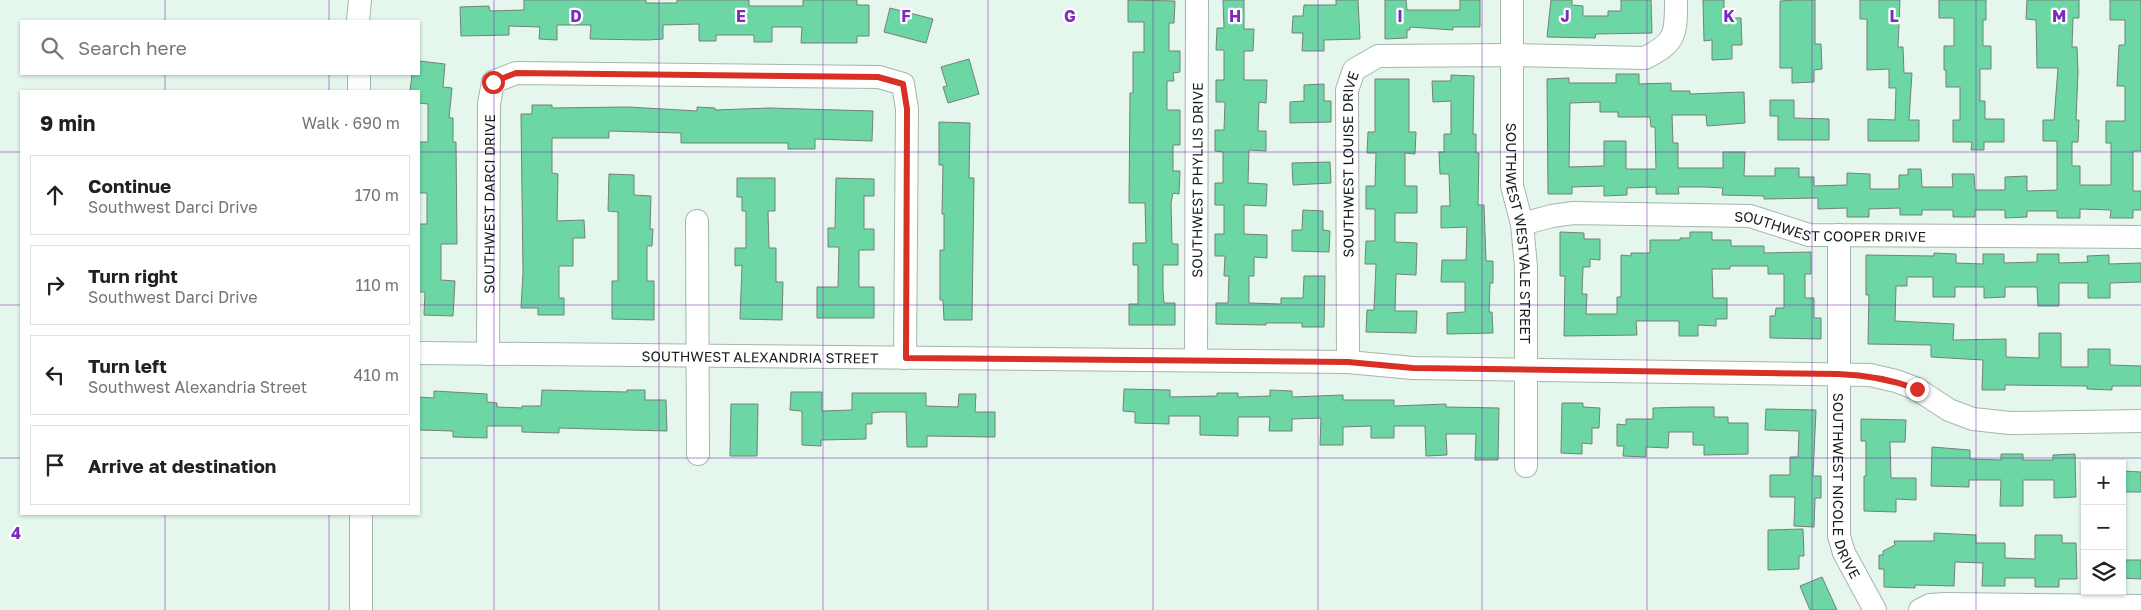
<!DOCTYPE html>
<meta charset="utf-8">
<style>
:root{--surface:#fff;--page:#f6f6f6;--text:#202124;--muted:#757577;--line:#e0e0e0}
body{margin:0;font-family:"Golos Text",sans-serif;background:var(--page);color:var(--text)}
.controls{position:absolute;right:15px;bottom:15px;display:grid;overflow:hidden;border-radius:0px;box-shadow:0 1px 4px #0004}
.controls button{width:45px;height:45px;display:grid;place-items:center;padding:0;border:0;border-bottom:1px solid var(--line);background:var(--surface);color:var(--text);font:25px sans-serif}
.stop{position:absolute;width:15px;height:15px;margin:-11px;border:4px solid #d93025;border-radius:50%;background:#fff}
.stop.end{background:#d93025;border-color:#fff;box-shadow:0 1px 5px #0008}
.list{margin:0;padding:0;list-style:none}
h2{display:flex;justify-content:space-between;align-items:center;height:65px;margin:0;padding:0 20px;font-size:21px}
h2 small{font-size:16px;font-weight:400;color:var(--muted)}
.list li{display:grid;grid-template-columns:32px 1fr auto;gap:15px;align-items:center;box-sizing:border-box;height:80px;margin:0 10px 10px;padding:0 10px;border:1px solid var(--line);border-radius:0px}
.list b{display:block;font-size:19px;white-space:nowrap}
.list p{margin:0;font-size:16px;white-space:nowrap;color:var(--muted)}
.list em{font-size:16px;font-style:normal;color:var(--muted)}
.icon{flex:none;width:28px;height:28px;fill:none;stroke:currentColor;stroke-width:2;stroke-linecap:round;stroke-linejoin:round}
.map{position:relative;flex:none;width:2141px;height:610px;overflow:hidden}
.search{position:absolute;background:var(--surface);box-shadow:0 1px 4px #0004;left:20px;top:20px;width:400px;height:55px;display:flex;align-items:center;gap:12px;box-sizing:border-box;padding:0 18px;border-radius:0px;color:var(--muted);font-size:19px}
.panel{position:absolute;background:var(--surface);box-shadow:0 1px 4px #0004;left:20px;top:90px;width:400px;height:425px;border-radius:0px}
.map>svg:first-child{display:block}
.building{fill:#6cd6a4;stroke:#738279;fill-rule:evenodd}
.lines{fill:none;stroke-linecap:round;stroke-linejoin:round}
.minor-casing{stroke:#a5b6ad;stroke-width:24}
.minor{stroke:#fff;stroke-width:22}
.route{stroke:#d93025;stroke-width:6}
.grid{fill:none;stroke:#7b2cbf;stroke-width:1;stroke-opacity:0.55}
.labels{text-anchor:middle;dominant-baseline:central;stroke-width:4.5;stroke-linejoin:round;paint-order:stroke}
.street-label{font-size:14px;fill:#171d19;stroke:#fff}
.grid-label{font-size:16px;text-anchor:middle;font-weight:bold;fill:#7b2cbf;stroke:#fff;stroke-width:4.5;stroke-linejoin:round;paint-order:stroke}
</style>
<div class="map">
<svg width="2141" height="610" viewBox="0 0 2141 610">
<rect width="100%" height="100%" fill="#e5f6ec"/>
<path class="building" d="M524,0H646V3H677V0H749V6H803V0H857V5H869V36H857V43H801L802,27H772V42H754V35H716V41H699V24L663,25V39L648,40L590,39L591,25H557V40L539,39L540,27L509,26V35L461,36L460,7L489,6L490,11L524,10Z
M1128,0L1175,1L1174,23H1169V51H1180V72L1173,73L1174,81H1167V110H1180V145H1173V171H1180L1179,194L1173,193L1171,203L1172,244H1178V265H1163V291L1164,303H1175V325H1129V304H1138V265H1133V243H1146L1145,203H1129L1130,93H1133V52H1144V22H1128Z
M1223,0H1244V29H1254L1253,51H1244V80H1267L1266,103L1259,102L1258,131H1266V151L1249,150L1248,183L1267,184L1266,206L1244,205V234L1267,235V258L1254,257V276H1249V303L1281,304V298H1303L1304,276H1325L1324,327H1302V323H1266V325L1216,324V303H1228L1229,276H1224L1225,256H1215V234H1224V205H1215V183H1223V152L1215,151V130H1224L1225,102H1216V80H1224V50H1216L1217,28H1224Z
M1336,0H1358L1360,39L1324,40V51H1302L1303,33H1292L1293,16H1303L1304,5H1336Z
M1385,0H1406L1407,10H1460V0H1480V27H1453V30L1410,27V30H1407V38L1385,39Z
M1551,0H1572V5L1583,6V16H1608V11H1621V0H1651L1652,33L1596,34L1595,38L1547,37Z
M1703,0H1724V18H1741L1742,45H1732V59L1712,60V40L1704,41Z
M1795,0H1815V44H1821L1822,69L1814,70V82L1792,83V68H1780V1Z
M1860,0H1900L1898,47H1903L1904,73H1912L1909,120H1919V141H1868V119L1895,120L1896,88H1889V69L1867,70V19H1860Z
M1939,0H1986V20H1983V46H1991V69H1980V101H1985V119H2004V142H1984V150H1971L1972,142H1953V120H1960V87H1946V70H1944V46H1954V18H1939Z
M2027,0H2079V18H2073L2072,47H2077L2078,72L2076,120H2079L2078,142H2072V166H2080V185H2111V143H2106V121H2125V86H2117L2119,45H2125V20H2110V0H2141V151H2133V191H2141V210H2133V218H2110L2111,210L2080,209V218H2057V211H2027V217L2005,218V210H1975V217H1953V210H1922V215H1900V208L1869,209V217H1847V208L1818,209V198L1764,199V196L1722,195L1723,188L1705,187H1678L1679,194H1656V187L1627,188V195L1604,196V186L1572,187V194H1548L1547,79L1569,78V83H1616V74H1639V84L1671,83V91H1690V94L1744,92L1745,123L1707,126L1706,115H1672L1673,143H1678V168H1723V152H1745L1744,176H1775V168H1799V177H1814V186L1847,185V173L1870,174V189H1899V175H1908V169H1921L1922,187H1953L1952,174H1974L1975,190H2005V177L2027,176V191L2057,190V141H2043V120H2054L2058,68H2037L2036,20L2026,19ZM1600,102V112H1618V117H1650L1651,127H1655L1656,169H1626V141H1604V166L1569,167L1570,103Z
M890,8L933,19L926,43L884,32Z
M969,59L979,94L948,103L943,87L947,86L941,67Z
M419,61L445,64L443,87L452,88L449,118H453V142H456L457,244H441V280L455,281L453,316L424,315L425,292H419V224H427V193H419V142H428V104L419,103V91H410L412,74H419Z
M1451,75L1474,76L1473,134H1476V153H1479L1478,205H1484L1486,261H1493V283H1490L1489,312H1492L1493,333L1447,334V313L1465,312V282H1441L1442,260H1466L1467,227L1441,228V206H1450L1449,174H1440L1439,152H1444V134H1451V101L1433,102L1432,81H1451Z
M1375,79H1409V132H1416L1415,154L1405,153V186H1417V213H1395V242L1417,243L1416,275L1396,274L1395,311H1417L1416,333L1366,332L1367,310H1374L1376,264H1365L1366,241H1375V209H1366V186H1375L1376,153H1367L1368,132H1375Z
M1324,84V101H1331V122L1290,123V102L1304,101V85Z
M1770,100H1794V118L1829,119V140H1778V116H1770Z
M532,105H552V108L628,107L697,111V107L715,108V110L769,108L873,111L872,141L815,139V149H788V143H681V133L609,131V138H552V173L558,174L557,221L584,220L585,238H573V266H559V298H564V315H538V308H521L523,272L521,114H532Z
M939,122L970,123L969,178H974L972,320H944L943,300H940V250H944V214H942L943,165H939Z
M1330,162L1331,183L1293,185L1292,163Z
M609,174L634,175V195L651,196L650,229H653L652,246H647V281H654V320L612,319V281H618V212L608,211Z
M737,178H775V211H768L769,248H776V282H783L782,320L740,319L742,265L735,266V248H746V211H742V197H737Z
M836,178L874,179V196H864V229H874V250H859V287H874V318H817V287H838L839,247H828V228H835Z
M1303,210L1323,211V230L1330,231L1329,252L1292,251V230H1302Z
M1560,232L1584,233V239H1600V260L1590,259V267H1583L1582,294H1587L1586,314H1617V297H1621V255L1631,256V253H1650V240H1680V238H1690V232H1712V240H1731V246H1764V253L1811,252V274H1805V298H1814V318H1821V339L1770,338V316H1775L1776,308H1784V274H1768V266H1730V269H1712L1713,298H1727V319H1716V326L1698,325V336H1679V321H1636L1637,335L1564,336L1565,276H1560Z
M1934,253L1956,254V263L1983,264V254H2004V263L2037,262V254H2059V263L2088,262L2087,256L2109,255V264L2141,263V282L2110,283V298H2088V283H2059V306H2038L2037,287H2005V297L1984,298V287H1955V297H1933V277H1907V286H1896L1895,321L1954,324L1953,340L2006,339V357L2039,358V333H2061V367H2088V349H2110V365L2141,366V386H2112V390L2087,389V386L2005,385V390H1982L1983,360L1931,357V345L1868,344L1869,295H1866V255L1934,256Z
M1124,389L1170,390V397L1217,396V393H1238V397L1270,396V390L1292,391V397L1343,395V400H1394V406L1446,404V407L1499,408L1498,460H1475L1476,434H1446L1447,455L1426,456L1425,426H1394V438H1371V426L1343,427V445H1320L1321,418L1292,419V431H1269L1270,417H1238V436L1200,435V416H1169V424L1135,423V412L1123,411Z
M542,390L627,392V390H645V400H666L667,431L559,428V433L522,432V426H487V438L453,437V431L419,430V397L434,398V391L487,394V402L497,403V407L522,408V406H541Z
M791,392H822V411L852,410V393H926V406L958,407L959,394H976L975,412H995V437L927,436V447H907L906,412H881L872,413V424H866V439L821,440V446L802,445V411L790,410Z
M1562,403H1583V407L1600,408L1599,428H1592V444L1582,443V454L1561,453Z
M731,404H758L757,456H730Z
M1690,407H1714V417H1728V423H1748V454L1704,455V445H1693V432H1669L1668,448L1646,447V457L1623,456L1624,446H1617V424L1626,425V419H1653V408Z
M1766,409L1816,410L1813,476H1821V498H1815L1814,527L1794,526L1795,497H1770V475H1790V457H1798L1799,431L1765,430Z
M1861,419L1906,420L1905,442H1890L1891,478H1916V500L1896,499V512L1864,511V476H1866V441H1861Z
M1932,447L1970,450V459L2001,460V454H2023V460H2053V455L2075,454L2076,497L2054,498V480H2023V506H2000L2001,480H1969V487L1931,486Z
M2122,471L2141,472V492H2122Z
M1803,529L1804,556H1799V569L1768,570V530Z
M1934,533L1976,535V543H2005V558L2035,559V535H2062V543H2076L2077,579H2059V587H2035V578H2005V586H1982L1983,563L1955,562L1954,586L1915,585V588L1884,587V569H1879V555H1883V551L1895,545L1894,541H1934Z
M2122,560H2141V579L2122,578Z
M1822,577L1837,610H1810L1800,586Z"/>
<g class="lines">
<defs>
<g id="minor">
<path id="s1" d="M1512,0V186L1522,224L1526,267V466"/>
<path d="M358,21L360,0"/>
<path d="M359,74V91"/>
<path d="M697,221L698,454"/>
<path id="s2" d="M1522,224L1552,216L1573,213L1750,216L1809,235L2141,237"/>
<path id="s3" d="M1839,235V536L1844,553L1875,610"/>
<path id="s4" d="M419,353L1348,362L1413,368L1870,375L1896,381L1917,389L1949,410L1973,419L2010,423L2141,421"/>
<path id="s5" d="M488,354L489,104L493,82L516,73L879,77L903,84L907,109L905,358"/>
<path id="s6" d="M1196,360L1197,0"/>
<path id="s7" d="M1348,362L1347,90L1354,70L1378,56L1512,55L1645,58C1677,42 1676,33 1676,0"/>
<path d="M361,610V514"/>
<path d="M1920,610L1930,605L1945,604L2141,606"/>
</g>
</defs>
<use href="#minor" class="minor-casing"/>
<use href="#minor" class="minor"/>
</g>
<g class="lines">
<path class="route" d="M493,82L516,73L878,77L903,84L907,109L906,358L1348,362L1413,368L1838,374C1867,375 1890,379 1917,389"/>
</g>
<path class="grid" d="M165,0V21M329,0V21M494,0V610M659,0V610M823,0V610M988,0V610M1153,0V610M1318,0V610M1482,0V610M1647,0V610M1812,0V610M1976,0V610M165,74V91M329,74V91M0,152H21M419,152H2141M0,305H21M419,305H2141M0,458H21M419,458H2141M165,514V610M329,514V610"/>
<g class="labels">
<g class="street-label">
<text stroke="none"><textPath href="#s7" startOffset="198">SOUTHWEST LOUISE DRIVE</textPath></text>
<text stroke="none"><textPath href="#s6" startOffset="180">SOUTHWEST PHYLLIS DRIVE</textPath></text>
<text stroke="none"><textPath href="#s5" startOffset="150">SOUTHWEST DARCI DRIVE</textPath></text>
<text stroke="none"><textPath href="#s2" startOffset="311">SOUTHWEST COOPER DRIVE</textPath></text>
<text stroke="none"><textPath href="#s1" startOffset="234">SOUTHWEST WESTVALE STREET</textPath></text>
<text stroke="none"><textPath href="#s4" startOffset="341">SOUTHWEST ALEXANDRIA STREET</textPath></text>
<text stroke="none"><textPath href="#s3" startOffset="252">SOUTHWEST NICOLE DRIVE</textPath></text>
</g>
</g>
<g class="grid-label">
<text x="576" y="22">D</text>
<text x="741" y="22">E</text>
<text x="906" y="22">F</text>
<text x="1070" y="22">G</text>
<text x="1235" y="22">H</text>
<text x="1400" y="22">I</text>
<text x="1565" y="22">J</text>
<text x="1729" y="22">K</text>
<text x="1894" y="22">L</text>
<text x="2059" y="22">M</text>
<text x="16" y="539">4</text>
</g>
</svg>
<div class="controls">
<button>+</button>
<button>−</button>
<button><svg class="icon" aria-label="layers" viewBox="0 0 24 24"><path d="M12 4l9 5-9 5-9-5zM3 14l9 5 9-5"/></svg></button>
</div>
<div class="stop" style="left:493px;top:82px"></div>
<div class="stop end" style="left:1917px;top:389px"></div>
<div class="search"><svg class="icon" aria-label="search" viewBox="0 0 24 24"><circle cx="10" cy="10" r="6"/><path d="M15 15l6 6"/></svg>Search here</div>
<section class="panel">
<h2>9 min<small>Walk · 690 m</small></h2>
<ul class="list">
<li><svg class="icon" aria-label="ahead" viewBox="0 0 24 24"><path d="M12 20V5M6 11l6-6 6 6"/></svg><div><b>Continue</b><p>Southwest Darci Drive</p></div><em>170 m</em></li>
<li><svg class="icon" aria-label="right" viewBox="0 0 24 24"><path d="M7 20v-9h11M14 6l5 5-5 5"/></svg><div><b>Turn right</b><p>Southwest Darci Drive</p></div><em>110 m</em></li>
<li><svg class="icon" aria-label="left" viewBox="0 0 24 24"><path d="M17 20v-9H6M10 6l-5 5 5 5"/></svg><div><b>Turn left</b><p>Southwest Alexandria Street</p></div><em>410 m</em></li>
<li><svg class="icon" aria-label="arrive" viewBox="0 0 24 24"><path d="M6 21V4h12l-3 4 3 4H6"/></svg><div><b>Arrive at destination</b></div></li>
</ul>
</section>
</div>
